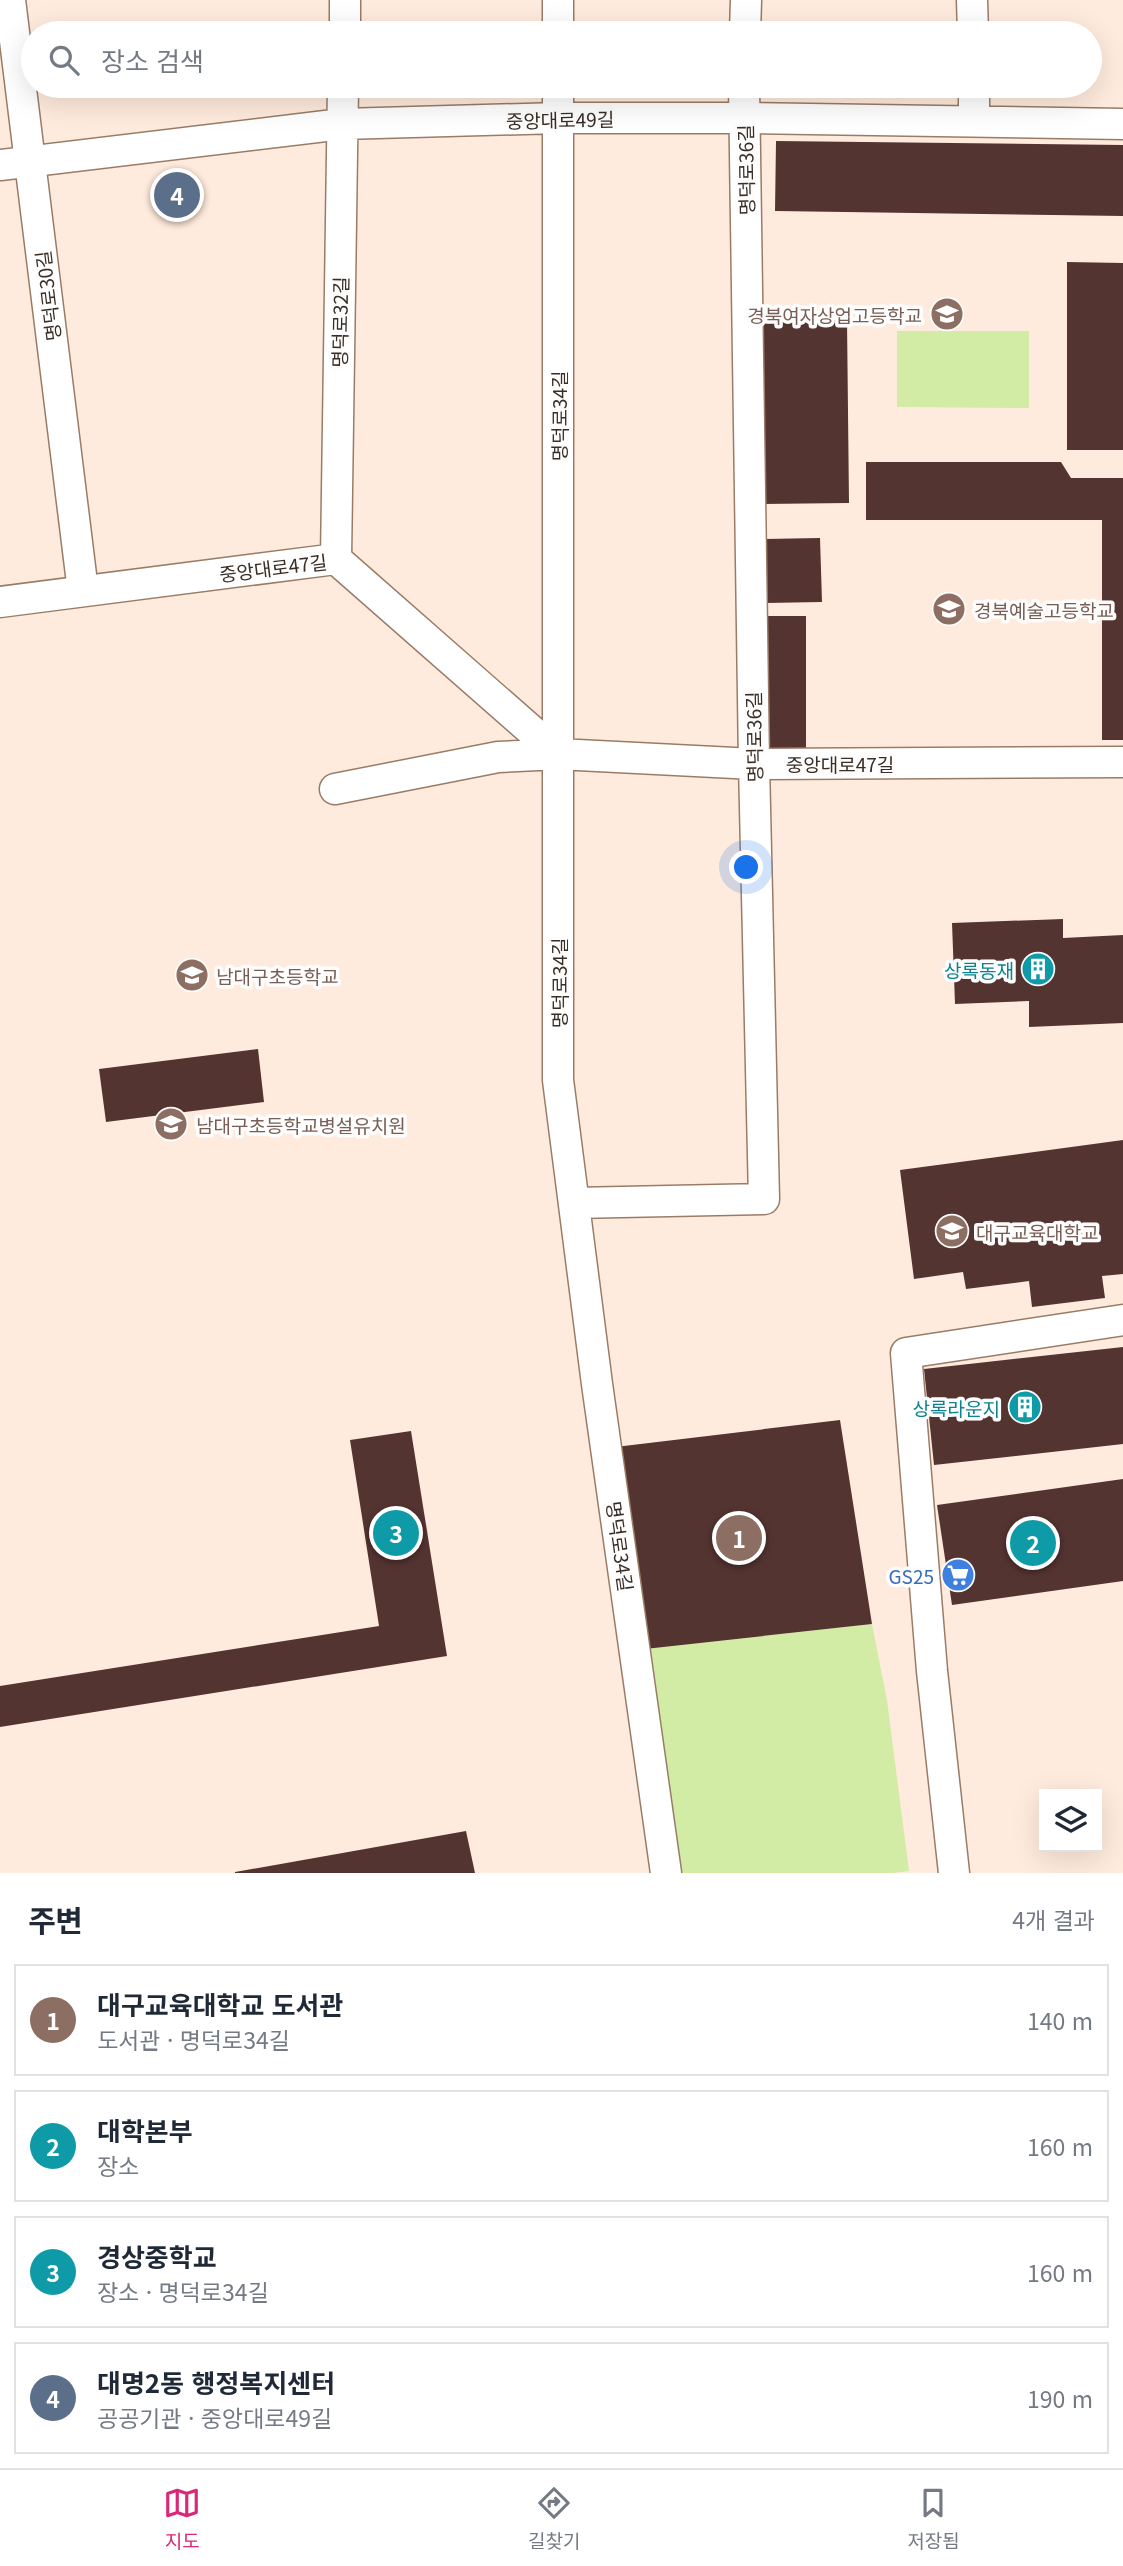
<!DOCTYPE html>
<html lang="ko">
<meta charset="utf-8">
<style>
:root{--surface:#fff;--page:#f6f6f7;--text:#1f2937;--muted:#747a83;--line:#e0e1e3;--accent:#db2777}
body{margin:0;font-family:Georgia,"Noto Sans KR",serif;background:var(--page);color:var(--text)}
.controls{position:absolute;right:21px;bottom:21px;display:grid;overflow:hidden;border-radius:0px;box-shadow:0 7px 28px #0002}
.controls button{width:63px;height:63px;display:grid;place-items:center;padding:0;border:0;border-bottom:2px solid var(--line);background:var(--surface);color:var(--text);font:35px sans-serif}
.you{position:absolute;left:747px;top:868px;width:24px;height:24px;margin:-18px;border:5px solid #fff;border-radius:50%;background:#1a73e8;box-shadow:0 0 0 10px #1a73e833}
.badge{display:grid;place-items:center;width:46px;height:46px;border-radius:50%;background:var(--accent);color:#fff;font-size:23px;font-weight:700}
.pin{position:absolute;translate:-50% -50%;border:4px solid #fff;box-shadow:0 2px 7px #0006}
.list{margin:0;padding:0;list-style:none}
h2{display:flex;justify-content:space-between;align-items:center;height:91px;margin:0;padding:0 28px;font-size:30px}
h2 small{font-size:23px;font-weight:400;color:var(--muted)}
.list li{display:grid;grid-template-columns:46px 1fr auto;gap:21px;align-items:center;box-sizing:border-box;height:112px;margin:0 14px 14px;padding:0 14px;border:2px solid var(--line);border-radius:0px}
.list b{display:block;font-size:26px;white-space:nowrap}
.list p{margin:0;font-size:23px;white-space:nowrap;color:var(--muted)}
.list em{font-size:23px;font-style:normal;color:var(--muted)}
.icon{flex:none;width:38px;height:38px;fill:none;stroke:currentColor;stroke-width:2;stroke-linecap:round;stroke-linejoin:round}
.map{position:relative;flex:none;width:1123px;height:1873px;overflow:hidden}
.search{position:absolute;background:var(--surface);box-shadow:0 7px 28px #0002;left:21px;right:21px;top:21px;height:77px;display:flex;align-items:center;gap:18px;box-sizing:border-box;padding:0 24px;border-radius:38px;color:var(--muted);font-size:26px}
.sheet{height:595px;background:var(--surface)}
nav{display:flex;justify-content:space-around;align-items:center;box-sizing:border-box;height:98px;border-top:2px solid var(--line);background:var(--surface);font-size:19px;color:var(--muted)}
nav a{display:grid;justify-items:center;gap:4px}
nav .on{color:var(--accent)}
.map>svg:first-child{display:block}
.green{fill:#d3eca5}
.building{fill:#543431}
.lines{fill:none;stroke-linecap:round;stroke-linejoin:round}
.street-casing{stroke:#997c67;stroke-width:33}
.street{stroke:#fff;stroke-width:30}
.labels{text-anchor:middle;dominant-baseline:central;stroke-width:7;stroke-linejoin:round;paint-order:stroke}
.street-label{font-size:19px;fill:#392d24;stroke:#fdfdfd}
.education-label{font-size:19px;fill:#785e54;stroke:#fdfdfd;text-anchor:start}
.culture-label{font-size:19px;fill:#0d838f;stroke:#fdfdfd;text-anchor:end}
.shop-label{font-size:19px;fill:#366cbe;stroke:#fdfdfd;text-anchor:end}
</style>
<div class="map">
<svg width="1123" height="1873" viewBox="0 0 1123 1873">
<rect width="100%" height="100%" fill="#ffebdd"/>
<path class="green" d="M897,331H1029V408L897,407Z
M872,1624L887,1700L909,1871L893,1873H666L636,1650Z"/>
<path class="building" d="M776,141L1123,145V216L775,211Z
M1067,262L1123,263V450H1067Z
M847,320L849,503L763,504L761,321Z
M866,462H1061L1071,478H1123V740H1102V520H866Z
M820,538L822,602L766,603L765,539Z
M763,616H806V754H763Z
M1063,919V938L1123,935V1023L1029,1027V1001L955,1004L952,923Z
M258,1049L264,1102L106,1122L99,1069Z
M1123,1140V1274L1102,1276L1105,1298L1032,1307L1029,1281L966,1289L963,1272L914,1279L900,1170Z
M1123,1347V1444L934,1465L924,1369Z
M840,1420L872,1624L636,1650L607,1448Z
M411,1431L447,1656L0,1727V1686L379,1626L350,1440Z
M1123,1479V1581L952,1605L937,1505Z
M466,1831L475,1873H235V1872Z"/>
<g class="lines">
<defs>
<path id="street" d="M10,0L83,591
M972,0L973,33
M345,33V0
M558,33V0
M745,33L746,0
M558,86V1080L597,1384L666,1873
M974,86V120
M0,165L342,124L558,118H744L1123,124
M336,559L343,86
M0,602L336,559L558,754
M335,789L498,757L558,754L754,764L1123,762
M574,1203L764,1199L754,764L744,86
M954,1873L932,1671L906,1353L1123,1320"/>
</defs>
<use href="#street" class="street-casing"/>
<use href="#street" class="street"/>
</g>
<defs>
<symbol id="school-disc" viewBox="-11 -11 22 22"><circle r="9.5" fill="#8d6e63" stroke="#fdfdfd"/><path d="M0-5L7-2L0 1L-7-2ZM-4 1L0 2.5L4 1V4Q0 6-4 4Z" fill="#fff"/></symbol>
<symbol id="building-disc" viewBox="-11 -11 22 22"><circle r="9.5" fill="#0f9aa8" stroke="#fdfdfd"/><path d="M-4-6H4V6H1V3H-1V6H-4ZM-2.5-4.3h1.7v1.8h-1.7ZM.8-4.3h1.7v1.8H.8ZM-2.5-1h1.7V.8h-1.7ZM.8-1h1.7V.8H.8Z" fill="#fff"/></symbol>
<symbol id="university-disc" viewBox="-11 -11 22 22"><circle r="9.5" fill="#8d6e63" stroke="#fdfdfd"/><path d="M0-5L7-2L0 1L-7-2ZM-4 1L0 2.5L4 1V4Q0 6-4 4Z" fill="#fff"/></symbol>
<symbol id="supermarket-disc" viewBox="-11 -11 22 22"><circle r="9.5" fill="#3f7fe0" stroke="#fdfdfd"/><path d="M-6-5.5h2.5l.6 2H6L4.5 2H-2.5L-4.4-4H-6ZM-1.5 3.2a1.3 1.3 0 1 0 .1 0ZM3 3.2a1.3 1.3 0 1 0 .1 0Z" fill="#fff"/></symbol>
</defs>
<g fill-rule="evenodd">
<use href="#school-disc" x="928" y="295" width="38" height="38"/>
<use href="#school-disc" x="930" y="590" width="38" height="38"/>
<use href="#building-disc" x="1019" y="950" width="38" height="38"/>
<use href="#school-disc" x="173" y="956" width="38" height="38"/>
<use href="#school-disc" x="152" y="1105" width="38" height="38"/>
<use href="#university-disc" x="933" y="1212" width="38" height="38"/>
<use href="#building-disc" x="1006" y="1388" width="38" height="38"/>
<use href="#supermarket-disc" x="939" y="1556" width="38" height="38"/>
</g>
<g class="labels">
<g class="street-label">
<text transform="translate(560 119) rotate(-1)">중앙대로49길</text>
<text transform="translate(745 170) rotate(-91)">명덕로36길</text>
<text transform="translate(47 296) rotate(-97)">명덕로30길</text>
<text transform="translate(339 322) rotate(-89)">명덕로32길</text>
<text transform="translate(558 416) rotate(-90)">명덕로34길</text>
<text transform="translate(273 567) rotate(-7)">중앙대로47길</text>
<text transform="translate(753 737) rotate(-91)">명덕로36길</text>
<text x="840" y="763">중앙대로47길</text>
<text transform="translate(558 983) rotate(-90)">명덕로34길</text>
<text transform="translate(621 1546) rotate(82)">명덕로34길</text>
</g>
<g class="education-label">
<text x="922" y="314" text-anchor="end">경북여자상업고등학교</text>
<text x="974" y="609">경북예술고등학교</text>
<text x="216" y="975">남대구초등학교</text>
<text x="196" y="1124">남대구초등학교병설유치원</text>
<text x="976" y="1231">대구교육대학교</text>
</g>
<g class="culture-label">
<text x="1014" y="969">상록동재</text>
<text x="1000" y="1407">상록라운지</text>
</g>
<g class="shop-label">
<text x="934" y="1575">GS25</text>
</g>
</g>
</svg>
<div class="controls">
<button><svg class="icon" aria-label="layers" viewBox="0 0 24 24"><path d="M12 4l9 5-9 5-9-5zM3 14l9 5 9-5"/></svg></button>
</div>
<div class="you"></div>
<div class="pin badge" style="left:739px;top:1538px;background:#8d6e63">1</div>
<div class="pin badge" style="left:1033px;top:1543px;background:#0f9aa8">2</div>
<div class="pin badge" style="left:396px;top:1533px;background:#0f9aa8">3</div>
<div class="pin badge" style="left:177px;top:195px;background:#5c6f8a">4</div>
<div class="search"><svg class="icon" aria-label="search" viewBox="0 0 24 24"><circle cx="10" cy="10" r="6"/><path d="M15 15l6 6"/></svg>장소 검색</div>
</div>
<section class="sheet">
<h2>주변<small>4개 결과</small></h2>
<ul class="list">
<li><span class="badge" style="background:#8d6e63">1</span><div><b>대구교육대학교 도서관</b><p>도서관 · 명덕로34길</p></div><em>140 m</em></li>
<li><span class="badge" style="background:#0f9aa8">2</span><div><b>대학본부</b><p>장소</p></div><em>160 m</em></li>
<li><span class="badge" style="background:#0f9aa8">3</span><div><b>경상중학교</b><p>장소 · 명덕로34길</p></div><em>160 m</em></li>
<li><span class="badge" style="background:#5c6f8a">4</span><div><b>대명2동 행정복지센터</b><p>공공기관 · 중앙대로49길</p></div><em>190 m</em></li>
</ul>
</section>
<nav>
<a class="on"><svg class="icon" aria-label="map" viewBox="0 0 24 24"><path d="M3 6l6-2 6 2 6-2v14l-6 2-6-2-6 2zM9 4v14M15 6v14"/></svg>지도</a>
<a><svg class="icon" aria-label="directions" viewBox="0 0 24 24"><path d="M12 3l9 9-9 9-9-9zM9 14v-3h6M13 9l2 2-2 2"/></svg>길찾기</a>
<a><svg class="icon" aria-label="saved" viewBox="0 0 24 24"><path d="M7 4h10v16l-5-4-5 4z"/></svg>저장됨</a>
</nav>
